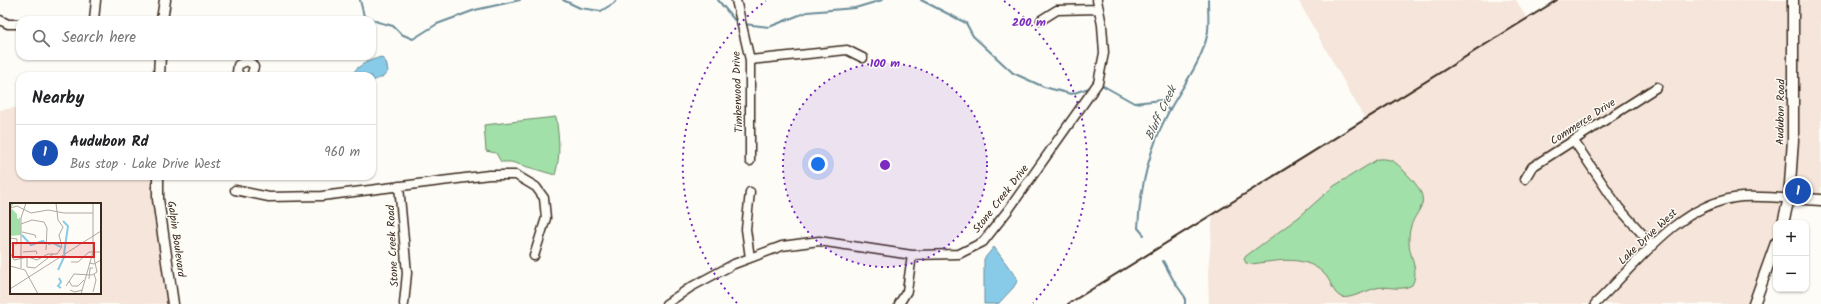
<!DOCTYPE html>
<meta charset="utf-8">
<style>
:root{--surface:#fff;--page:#f6f6f6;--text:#202124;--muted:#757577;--line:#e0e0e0;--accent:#d1495b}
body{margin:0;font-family:Kalam,sans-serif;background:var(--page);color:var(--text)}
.controls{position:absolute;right:12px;bottom:12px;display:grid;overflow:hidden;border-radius:8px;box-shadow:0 1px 3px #0004}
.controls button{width:36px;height:36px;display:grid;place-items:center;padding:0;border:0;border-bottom:1px solid var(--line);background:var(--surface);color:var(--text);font:20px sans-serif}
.you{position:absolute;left:818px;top:164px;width:14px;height:14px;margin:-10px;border:3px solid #fff;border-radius:50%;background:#1a73e8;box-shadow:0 0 0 6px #1a73e833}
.badge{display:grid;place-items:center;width:26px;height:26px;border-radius:50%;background:var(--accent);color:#fff;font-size:13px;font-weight:700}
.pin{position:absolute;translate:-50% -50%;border:2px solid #fff;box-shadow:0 1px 4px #0006}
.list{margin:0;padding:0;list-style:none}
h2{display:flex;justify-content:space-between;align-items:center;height:52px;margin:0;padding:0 16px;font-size:17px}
h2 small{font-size:13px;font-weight:400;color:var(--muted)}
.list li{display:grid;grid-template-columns:26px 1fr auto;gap:12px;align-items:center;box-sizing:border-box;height:56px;padding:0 16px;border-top:1px solid var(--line)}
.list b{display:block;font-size:15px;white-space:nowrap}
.list p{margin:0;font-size:13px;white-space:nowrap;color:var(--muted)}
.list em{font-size:13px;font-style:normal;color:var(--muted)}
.icon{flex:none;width:22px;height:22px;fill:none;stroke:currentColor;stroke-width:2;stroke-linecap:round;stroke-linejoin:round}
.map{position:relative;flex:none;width:1821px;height:304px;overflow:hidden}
.search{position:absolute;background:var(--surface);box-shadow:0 1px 3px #0004;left:16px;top:16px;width:360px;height:44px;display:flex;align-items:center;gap:10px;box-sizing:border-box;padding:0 14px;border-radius:12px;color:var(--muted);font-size:15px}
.panel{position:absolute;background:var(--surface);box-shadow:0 1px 3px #0004;left:16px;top:72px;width:360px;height:108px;border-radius:12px}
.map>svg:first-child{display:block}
.built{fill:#f5e5da;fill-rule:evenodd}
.green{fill:#a1e0a9;stroke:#6e8564}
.water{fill:#88cbe9;stroke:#698b98}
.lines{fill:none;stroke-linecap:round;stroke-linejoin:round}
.stream{stroke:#698b98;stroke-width:2}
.minor-casing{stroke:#3b2a1e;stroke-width:11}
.tertiary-casing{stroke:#3b2a1e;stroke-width:13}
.minor{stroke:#fdfcf7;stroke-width:8}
.tertiary{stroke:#fdfcf7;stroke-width:10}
.rail{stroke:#3b2a1e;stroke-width:2}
.ring{fill:none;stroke:#7b2cbf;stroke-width:2;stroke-dasharray:2 4}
.labels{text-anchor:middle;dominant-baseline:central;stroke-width:3;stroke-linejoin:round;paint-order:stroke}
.street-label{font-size:11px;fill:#3b2a1e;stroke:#fdfcf7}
.water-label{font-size:12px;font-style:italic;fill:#525a5b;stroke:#fdfcf7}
.inset-river{fill:none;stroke:#88cbe9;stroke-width:2}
.inset-road{fill:none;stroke:#afa8a0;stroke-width:1}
.view{fill:#d62828;fill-opacity:0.15;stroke:#d62828;stroke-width:2}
.inset-edge{fill:none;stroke:#3b2a1e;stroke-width:2}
.centre{fill:#7b2cbf;stroke:#fdfcf7;stroke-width:2}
.ring-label{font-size:12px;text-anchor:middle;font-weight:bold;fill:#7b2cbf;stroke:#fdfcf7;stroke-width:3;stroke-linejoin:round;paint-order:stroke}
</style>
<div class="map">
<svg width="1821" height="304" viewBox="0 0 1821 304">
<rect width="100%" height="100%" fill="#fdfcf7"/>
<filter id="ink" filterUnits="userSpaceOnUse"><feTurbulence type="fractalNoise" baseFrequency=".025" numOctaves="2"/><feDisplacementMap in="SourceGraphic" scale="8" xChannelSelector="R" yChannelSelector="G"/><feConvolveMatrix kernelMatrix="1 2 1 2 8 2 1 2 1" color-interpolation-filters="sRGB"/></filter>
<g filter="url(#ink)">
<path class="built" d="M1298,0H1516L1527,19L1557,0H1821V200L1789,198L1781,223H1776V237L1754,304H1209L1208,273L1213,213L1365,119Z
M20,107V176H158L173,304H0V110ZM11,204H100V293H11Z"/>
<path class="green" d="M556,117C559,137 561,155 555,175L511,162H501L496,153L486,151L484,125Z
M1378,159C1391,158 1396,162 1404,171C1443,210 1408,205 1409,241C1409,257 1420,270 1412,285C1400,292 1388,285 1376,288C1368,290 1348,300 1341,297C1333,293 1332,284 1327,277C1307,253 1278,261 1251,264L1246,263L1244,259L1246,256L1299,217L1334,186Z"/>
<path class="water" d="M381,57L386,62L388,71L383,77L372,81V76H351C358,64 369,61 381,57Z
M994,247L1018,280L1013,288L998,304H984V259Z"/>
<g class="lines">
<path class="stream" d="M360,0L364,16L378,22L393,26L401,34L413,39L437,24L475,10L520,0
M563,0L580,8L601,11L614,3L616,0
M718,0L737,23H740
M921,0L966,23L973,36L1013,73L1044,87L1071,94L1092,87
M744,24L769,27L807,12L855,8L882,0
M1100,84L1134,103L1162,100L1169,111
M1144,235L1138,228C1140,187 1150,147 1169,111C1183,85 1203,61 1208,31C1209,21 1208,10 1208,0
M1163,261L1175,283L1185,297V304"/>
<defs>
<path id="minor" d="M736,0L750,60V161
M0,20L8,24H20
M94,20L96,0
M1041,20L1057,10L1099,9
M750,60L847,50L863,58
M240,76L237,72L238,65L247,61L252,64L254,67L251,76
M1574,141L1619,208L1653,246
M1525,179L1532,167L1657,87
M399,186L407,273L404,304
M235,190L269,197L322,196L489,175H516L536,187L544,198L546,218L534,256
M750,258L746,229L750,192
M666,304L691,287L734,264L782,246L819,241L912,255L959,254L983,242L1009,209L1098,83L1104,53L1102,25L1097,0
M899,304L907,291L912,255
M1595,304C1635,266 1676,207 1734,198C1751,195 1771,198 1789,198"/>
<path id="tertiary" d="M162,20L165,0
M159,76L160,56
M158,176V199L173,304
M1789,198L1821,200
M1783,223L1789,198L1793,140V0
M1754,304L1776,243"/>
</defs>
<use href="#minor" class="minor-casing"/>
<use href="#tertiary" class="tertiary-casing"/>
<use href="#minor" class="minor"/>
<use href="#tertiary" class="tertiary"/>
<path class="rail" d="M1068,304L1557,0"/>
</g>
</g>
<circle cx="885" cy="165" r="102" fill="#7b2cbf" fill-opacity=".12"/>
<g class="ring">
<circle cx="885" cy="165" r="102"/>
<path d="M737 303A203 203 0 0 1 766 1M1004 1A203 203 0 0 1 1033 303"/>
</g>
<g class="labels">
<g class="street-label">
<text transform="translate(738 92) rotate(-92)">Timberwood Drive</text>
<text transform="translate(1781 112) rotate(-89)">Audubon Road</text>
<text transform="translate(1583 122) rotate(-33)">Commerce Drive</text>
<text transform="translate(1001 199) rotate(-52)">Stone Creek Drive</text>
<text transform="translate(1648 237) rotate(-43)">Lake Drive West</text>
<text transform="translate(176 239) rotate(82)">Galpin Boulevard</text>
<text transform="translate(393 246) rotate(-93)">Stone Creek Road</text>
</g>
<g class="water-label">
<text transform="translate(1161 113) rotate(-65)">Bluff Creek</text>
</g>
</g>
<g transform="translate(10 203)">
<rect width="91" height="91" fill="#fdfcf7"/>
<path d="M0,0H4L1,5L7,11V15L9,16L10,13L11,32L0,33Z" fill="#a1e0a9"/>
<path class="inset-river" d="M53,18L58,23L54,51M12,32L21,42L33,38L35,40M38,41L43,40L51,44M48,67L55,52M49,75L51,79L48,83L51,85"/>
<path class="inset-road" d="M0,5L7,3L21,10L38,7L54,10H83M11,21L22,17L34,19L37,25L36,47M12,29L25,32L26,35M0,35L7,36V41L0,40M13,49L26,48L27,51M1,51L4,57L18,54L27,57L38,51H47L52,44L49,32L53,24L48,17L46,0M17,54V64L25,65L43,51M61,59H68L79,49H91M79,60L84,61L91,57M0,63L15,67L28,91M11,65V15L16,0M79,76L80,65H83M59,78L62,83H68L74,77M56,83L64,71L82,72L87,69L84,55M0,86L91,28M60,87L65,89L72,87M83,89L86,77L84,71M71,91L83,49V0"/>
<path class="view" d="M3,40H84V54H3Z"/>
<rect width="91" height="91" class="inset-edge"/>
</g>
<circle cx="885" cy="165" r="6" class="centre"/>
<g class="ring-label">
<text x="1029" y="26">200 m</text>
<text x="885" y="67">100 m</text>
</g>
</svg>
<div class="controls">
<button>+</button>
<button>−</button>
</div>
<div class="you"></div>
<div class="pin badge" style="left:1798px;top:191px;background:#1a4fb4">1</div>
<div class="search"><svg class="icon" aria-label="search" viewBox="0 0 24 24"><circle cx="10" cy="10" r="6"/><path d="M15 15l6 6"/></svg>Search here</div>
<section class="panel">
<h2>Nearby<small></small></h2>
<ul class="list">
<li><span class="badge" style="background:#1a4fb4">1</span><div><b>Audubon Rd</b><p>Bus stop · Lake Drive West</p></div><em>960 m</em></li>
</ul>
</section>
</div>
